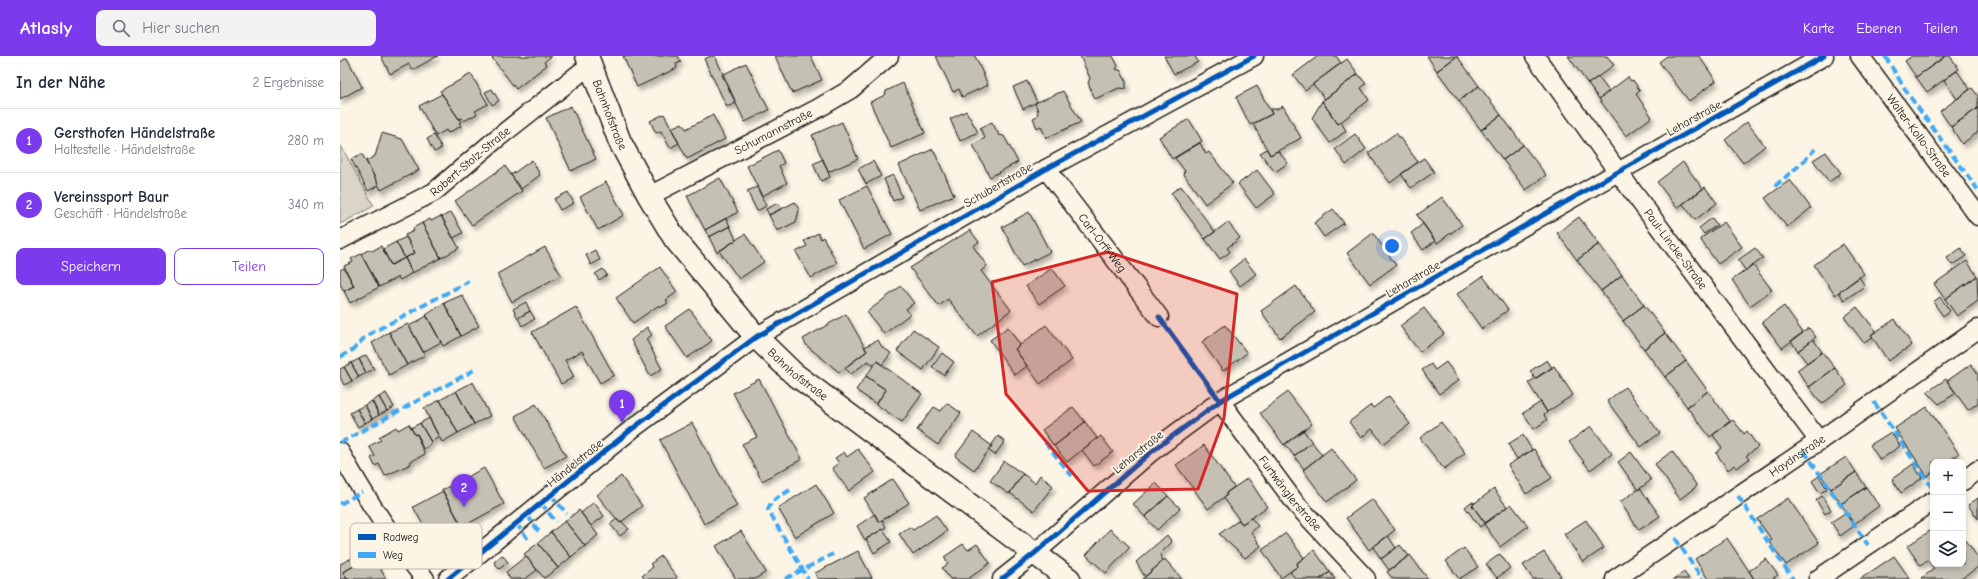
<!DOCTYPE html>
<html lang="de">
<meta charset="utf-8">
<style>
:root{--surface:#fff;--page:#f2f2f3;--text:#1f2937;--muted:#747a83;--line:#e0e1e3;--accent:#7c3aed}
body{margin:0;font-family:"Comic Neue",sans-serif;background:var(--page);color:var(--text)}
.controls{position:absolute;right:12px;bottom:12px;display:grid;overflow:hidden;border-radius:8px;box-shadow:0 2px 6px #0003}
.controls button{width:36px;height:36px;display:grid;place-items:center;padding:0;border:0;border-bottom:1px solid var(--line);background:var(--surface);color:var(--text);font:20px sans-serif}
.you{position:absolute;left:1052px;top:190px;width:14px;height:14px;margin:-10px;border:3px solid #fff;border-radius:50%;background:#1a73e8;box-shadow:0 0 0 6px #1a73e833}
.badge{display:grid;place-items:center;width:26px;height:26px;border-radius:50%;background:var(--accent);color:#fff;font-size:13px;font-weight:700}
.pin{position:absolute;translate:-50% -33px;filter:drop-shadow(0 1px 2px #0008)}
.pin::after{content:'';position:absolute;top:21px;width:14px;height:12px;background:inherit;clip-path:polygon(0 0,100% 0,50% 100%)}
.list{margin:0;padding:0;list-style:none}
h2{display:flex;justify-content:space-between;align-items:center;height:52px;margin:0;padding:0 16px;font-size:17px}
h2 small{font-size:13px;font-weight:400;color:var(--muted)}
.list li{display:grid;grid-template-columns:26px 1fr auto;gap:12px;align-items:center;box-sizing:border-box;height:64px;padding:0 16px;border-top:1px solid var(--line)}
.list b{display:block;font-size:15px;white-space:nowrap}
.list p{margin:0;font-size:13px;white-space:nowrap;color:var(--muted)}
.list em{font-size:13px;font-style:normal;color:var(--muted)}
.actions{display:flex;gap:8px;padding:12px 16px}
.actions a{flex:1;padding:9px 0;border:1px solid var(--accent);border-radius:8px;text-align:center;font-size:14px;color:var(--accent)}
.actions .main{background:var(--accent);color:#fff}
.icon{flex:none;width:22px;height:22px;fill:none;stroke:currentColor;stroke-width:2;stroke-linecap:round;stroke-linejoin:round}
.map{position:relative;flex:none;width:1638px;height:523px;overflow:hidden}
header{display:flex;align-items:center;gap:24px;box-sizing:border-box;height:56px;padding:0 20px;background:var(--accent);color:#fff}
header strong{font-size:19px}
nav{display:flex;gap:22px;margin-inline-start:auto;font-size:14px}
.search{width:280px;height:36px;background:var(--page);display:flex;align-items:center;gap:10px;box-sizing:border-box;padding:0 14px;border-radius:8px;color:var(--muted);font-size:15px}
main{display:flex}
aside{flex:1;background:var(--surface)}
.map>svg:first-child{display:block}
.green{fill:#dbd5c8;stroke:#7c7872}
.building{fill:#c4c0b3;stroke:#1c1c1c;filter:url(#shadow)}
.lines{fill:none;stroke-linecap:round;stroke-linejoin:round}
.street-casing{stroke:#1c1c1c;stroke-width:21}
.secondary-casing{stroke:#1c1c1c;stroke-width:25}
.street{stroke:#fcf5e5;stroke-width:18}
.secondary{stroke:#fcf5e5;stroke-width:22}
.quiet{stroke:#3fa9f5;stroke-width:4;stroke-dasharray:8 4;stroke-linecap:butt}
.cycleway-casing{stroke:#fcf5e5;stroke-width:8}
.cycleway{stroke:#0057b8;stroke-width:5}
.marked{fill:#d62828;fill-opacity:0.2;stroke:#d62828;stroke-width:3;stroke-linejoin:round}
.labels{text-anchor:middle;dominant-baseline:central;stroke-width:4;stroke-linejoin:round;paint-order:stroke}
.street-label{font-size:12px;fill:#1c1c1c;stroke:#fcf5e5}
.key{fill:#fcf5e5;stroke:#b9b4a9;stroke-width:1}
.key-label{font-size:11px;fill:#1c1c1c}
</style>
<header>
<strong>Atlasly</strong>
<div class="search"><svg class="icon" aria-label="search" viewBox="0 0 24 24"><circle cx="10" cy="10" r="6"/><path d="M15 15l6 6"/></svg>Hier suchen</div>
<nav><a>Karte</a><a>Ebenen</a><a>Teilen</a></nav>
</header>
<main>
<aside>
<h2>In der Nähe<small>2 Ergebnisse</small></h2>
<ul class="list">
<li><span class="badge">1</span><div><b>Gersthofen Händelstraße</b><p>Haltestelle · Händelstraße</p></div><em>280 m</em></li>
<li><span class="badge">2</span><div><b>Vereinssport Baur</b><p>Geschäft · Händelstraße</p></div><em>340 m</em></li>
</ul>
<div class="actions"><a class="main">Speichern</a><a>Teilen</a></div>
</aside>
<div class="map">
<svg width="1638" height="523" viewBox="0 0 1638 523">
<defs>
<filter id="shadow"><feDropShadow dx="2.5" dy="4.5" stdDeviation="2" flood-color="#0004"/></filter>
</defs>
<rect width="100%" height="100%" fill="#fcf5e5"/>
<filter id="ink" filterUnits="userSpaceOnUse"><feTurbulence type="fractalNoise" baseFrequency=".025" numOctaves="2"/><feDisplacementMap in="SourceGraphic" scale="8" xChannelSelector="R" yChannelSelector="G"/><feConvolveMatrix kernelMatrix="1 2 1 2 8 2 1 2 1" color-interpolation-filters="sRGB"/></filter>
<g filter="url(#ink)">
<path class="green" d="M0,88L34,150L0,168Z"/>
<path class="building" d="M41,0H98L72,14L69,8L50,18Z
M155,0H212L204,6L207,9L176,33L152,2Z
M283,0H338L341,6L336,8L337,12L297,31Z
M371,0H375L396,47L387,51L364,3Z
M435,0H471L482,24L452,37Z
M596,0H635L648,29L622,41L619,33L613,36Z
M740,0H773L778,10L776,13L781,15L786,26V33L779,32L755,43L748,27L750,22Z
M824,0H855L858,6L834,18Z
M978,0H996L1001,7L965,34L953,19Z
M1087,0H1117L1097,15Z
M1117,0L1139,30L1119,45L1097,15Z
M1228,0H1267L1274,9L1248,28Z
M1327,0H1359L1376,25L1349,45L1319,6Z
M1572,0H1606L1576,21L1565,5Z
M1606,0H1610L1619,13L1587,36L1576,21Z
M7,2L22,31L0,43V6Z
M1007,3L1018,18L985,43L973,28Z
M406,7L429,54L405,66L382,19Z
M1617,15L1630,33L1617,43L1604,24Z
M131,18L148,48L135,55L137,58L124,65L122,62L119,63L100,35Z
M1018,18L1026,28L1021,32L1029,44L998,68L982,45Z
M1258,21L1269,35L1259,43L1248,28Z
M1288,21L1291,25L1293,24L1300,35L1296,38L1312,61L1286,80L1259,43Z
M687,25L697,46L683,53L673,31Z
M563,27L585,77L551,92L530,46L545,39L546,35Z
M917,30L932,58L910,69L896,41Z
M1139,30L1161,59L1141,74L1119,45Z
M1632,32L1638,40V52L1611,71L1600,55Z
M152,33L159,45L152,49L145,36Z
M723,35L741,66L706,82L701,70L697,72L693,62L697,60L698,55L695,47Z
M102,38L121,66L119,67L121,70L108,77L106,74L96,80L79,50Z
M982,45L998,68L1001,66L1006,75L990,87L972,62Z
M231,50L256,103L231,115L206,62Z
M943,50L961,82L930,99L913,68L932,58L930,53H937Z
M1638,52V76L1622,88L1611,71Z
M626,55L638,76L620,85L610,63Z
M324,58L339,87L330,92L321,75L316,77L310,65Z
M373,59L385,83L347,103L331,72L342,67L346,73Z
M1161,59L1183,89L1163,104L1141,74Z
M849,63L862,85L832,103L819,81Z
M502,66L518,103L488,116L472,79Z
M652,66L659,79L664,80L678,106L650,121L633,89L645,82L640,72Z
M1407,66L1425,90L1403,107L1385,84Z
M42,77L62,83L79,114L41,134L26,105L35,100Z
M1056,77L1078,106L1050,127L1028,97Z
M1015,78L1026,93L1006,109L995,93Z
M94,79L102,92L94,96L87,83Z
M860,87L866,98L869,96L893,127L865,148L843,117L845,115L835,102Z
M1183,89L1206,119L1186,134L1163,104Z
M593,93L614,139L580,154L559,109Z
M927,93L930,99L938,95L948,107L935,116L920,97Z
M438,94L444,107L439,110L447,127L422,140L407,110Z
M1486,96L1501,117L1489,126L1473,104Z
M22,98L39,129L28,135L11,103Z
M1084,102L1094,116L1071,132L1061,118Z
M483,103L490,121L481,125L473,108Z
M192,104L200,119L181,133L171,119Z
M533,105L541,120L526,128L518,113Z
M1343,106L1363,133L1337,152L1317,126Z
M165,110L182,135L132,169L115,145Z
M917,114L935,138L916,152L898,128Z
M553,119L562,141L553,145L544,123Z
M380,122L398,156L365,174L347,140Z
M1450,124L1471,152L1447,171L1425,142Z
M266,126L284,159L258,174L240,141Z
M527,130L552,178L524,193L499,144Z
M841,130L875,176L865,183L831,137Z
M417,131L426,150L417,155L407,135Z
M1365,131L1377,147L1355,164L1343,148Z
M228,136L234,147L220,154L214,143Z
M1102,141L1122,169L1097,187L1077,159Z
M455,146L459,154L456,166L437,175L429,159Z
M438,147L441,153L429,159L426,153Z
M993,153L1004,167L984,181L974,167Z
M111,156L123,177L113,182L102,161Z
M689,156L710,196L682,210L662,171Z
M101,160L119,192L101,202L82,167L90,163L91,165Z
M1239,161L1259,188L1237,204L1217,177Z
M386,162L390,170L369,181L365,174Z
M1372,162L1377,169L1364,178L1359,172Z
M888,166L900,182L887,192L890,196L880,203L865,183Z
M1384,166L1402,191L1378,208L1360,183Z
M82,167L101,202L72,217L65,202L75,197L65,179L74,175L73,172Z
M1083,168L1095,185L1083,194L1071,177Z
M390,170L396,184L377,197L369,181Z
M630,174L639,186L633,190L647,210L641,215L671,254L637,280L608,243L599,250L570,212Z
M478,177L481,183L483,181L497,207L471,222L456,196L467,190L464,185Z
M1033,177L1056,209L1030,228L1007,197Z
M405,178L424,206L399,223L379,195Z
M66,181L75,197L65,202L56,186Z
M56,186L65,202L51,209L43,193Z
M1259,188L1282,219L1261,235L1237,204Z
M1503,188L1524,218L1495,239L1474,209Z
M41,190L51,209L65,202L72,217L60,224L58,221L39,231L21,198L30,193L32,195Z
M205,191L221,219L172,246L157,218Z
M1415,192L1423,202L1406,215L1398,204Z
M1621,192L1626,200L1612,209L1607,202Z
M255,194L260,204L251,209L246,199Z
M21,198L39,231L10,247L4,235L14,230L4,210L13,206L11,203Z
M904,203L916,218L900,230L889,215Z
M1627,205L1637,220L1605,243L1594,228Z
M1413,209L1432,234L1410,250L1392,224Z
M320,211L337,236L326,244L328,247L321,251L319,249L293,267L276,242Z
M4,212L14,230L4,235L0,228V214Z
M712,212L725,230L699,248L686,230Z
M263,213L267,219L259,224L255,218Z
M1282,219L1304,249L1283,265L1261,235Z
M1143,220L1168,254L1142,273L1117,238Z
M1637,220L1638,245L1617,260L1605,243Z
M1519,221L1525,230L1504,244L1499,236Z
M561,230L574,247L566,253L570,258L544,278L527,256Z
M956,230L975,256L940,282L921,255Z
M122,239L139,270L121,280L104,247Z
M1600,241L1610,255L1603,260L1593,246Z
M186,246L190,255L178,262L173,253Z
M104,247L121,280L103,290L86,259Z
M1304,249L1325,277L1304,293L1283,265Z
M1444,250L1463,277L1442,292L1422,266Z
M236,251L274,319L260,327L242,295L225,304L234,321L221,328L192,276Z
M1517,251L1536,275L1531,279L1533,281L1524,287L1504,261Z
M1084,252L1104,278L1080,296L1060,270Z
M350,253L372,285L347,302L325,270Z
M190,255L195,263L182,270L178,262Z
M506,258L527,295L499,316L467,290L463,283Z
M87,260L101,286L83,296L69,270Z
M1555,263L1572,289L1548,305L1531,279Z
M68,268L85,299L67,309L49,276Z
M706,269L732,304L700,328L675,293Z
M885,269L907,297L883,315L862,286Z
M307,271L312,279L306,283L322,313L310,320L291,284Z
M668,271L680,289L675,293L687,310L675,319L650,284Z
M1469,272L1476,281L1458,295L1451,285Z
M573,273L599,291L583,314L557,295Z
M49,276L67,309L49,319L32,287Z
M1325,277L1346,305L1325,321L1304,293Z
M1473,283L1482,296L1467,307L1458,295Z
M538,284L542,291L551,297L542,309L537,305L534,309L528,305L511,318L505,312L527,295L524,291Z
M1482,296L1495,312L1469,331L1457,314Z
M602,297L614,306L604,319L592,311Z
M26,299L34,313L26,317L19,303Z
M19,303L26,317L19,321L11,307Z
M1207,304L1212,312L1195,323L1190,315Z
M537,305L582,338L562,366L536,348L546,334L526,320Z
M1346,305L1368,335L1347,351L1325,321Z
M1106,306L1119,324L1099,338L1082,314L1091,308L1095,314Z
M11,307L19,321L12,325L4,311Z
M1631,308L1638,319V347L1628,354L1607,325Z
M1214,310L1233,339L1207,356L1188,327Z
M4,311L12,325L4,329L0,321V313Z
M1495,312L1507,329L1482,348L1469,331Z
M526,320L546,334L536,348L516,334Z
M419,323L462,403L422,425L402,388L417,381L393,337Z
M1606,323L1616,337L1599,348L1587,336Z
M133,326L150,360L134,368L116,335Z
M1285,331L1320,377L1301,391L1267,345Z
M116,335L134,368L118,377L100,344Z
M1368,335L1390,365L1370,381L1347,351Z
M948,336L972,368L944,389L920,357Z
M46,337L54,351L47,355L39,341Z
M1049,340L1070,368L1043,388L1032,373L1021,382L1009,366L1031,349L1033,352Z
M39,341L47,355L39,359L32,345Z
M100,344L118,377L102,386L84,352Z
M32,345L39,359L32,363L25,349Z
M1201,346L1207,356L1204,359L1207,364L1194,373L1183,357Z
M607,347L621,357L598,389L577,374L594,351L601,355Z
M196,348L226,400L204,412L175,360Z
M25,349L32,363L25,367L17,353Z
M733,351L745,366L714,390L702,374Z
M1587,351L1619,398L1607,406H1593V416L1587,420L1555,372Z
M17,353L25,367L18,371L10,357Z
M89,362L99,381L91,386L80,367Z
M1393,364L1404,378L1407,375L1418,391L1406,400L1409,403L1397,412L1394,409L1388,414L1376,397L1382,392L1373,379Z
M745,366L757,382L727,406L714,390Z
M1101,366L1125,397L1104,413L1080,382Z
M80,367L91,386L89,390L83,393L77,378L75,379L71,372Z
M352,367L397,450L364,468L320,384Z
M69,368L75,379L77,378L81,385L79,386L85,398L70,406L71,408L45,420L39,408L35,410L31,402L35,400L29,390L41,384L39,381L56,371L58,374Z
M1251,370L1272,398L1250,414L1229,386Z
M963,374L972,386L954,400L945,388Z
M633,376L652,390L634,414L615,400Z
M1551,376L1560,390L1540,404L1530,389Z
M1183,379L1192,394L1177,403L1168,388Z
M658,380L665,385L655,399L648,394Z
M761,380L773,396L754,410L742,394Z
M972,386L982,399L964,413L954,400Z
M864,389L894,431L886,437L887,439L868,453L836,409Z
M991,392L1016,424L987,446L963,414Z
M518,393L535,416L509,435L492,412L499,407L495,402L504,396L507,401Z
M1194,393L1212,422L1186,438L1168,409Z
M1332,395L1357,430L1340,443L1315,408Z
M1291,396L1311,424L1298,434L1278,406Z
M1506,401L1516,416L1491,433L1480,418Z
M664,405L683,418L669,438L650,425Z
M1573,408L1582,422L1561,437L1552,423Z
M144,412L164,448L122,471L102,434Z
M1516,416L1526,431L1501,448L1491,433Z
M683,418L695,427L700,419L713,430L694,455L670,437Z
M281,420L302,450L280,467L257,439Z
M1479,420L1487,433L1480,437L1472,425Z
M908,422L927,451L902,468L884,442L887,439L886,437Z
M553,423L569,447L539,466L524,442Z
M816,427L828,440L805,461L793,448Z
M476,428L494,457L455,481L438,452Z
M1526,431L1539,450L1514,468L1501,448Z
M1300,432L1320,460L1299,474L1280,446Z
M1154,433L1167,451L1145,467L1132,449Z
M103,435L124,474L95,490L73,451Z
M828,440L840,452L817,474L805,461Z
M1482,440L1491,454L1485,458L1476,444Z
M1448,442L1479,487L1446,509L1429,485L1432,484L1417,463Z
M1638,442V463L1628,449Z
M1032,443L1055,474L1029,494L1006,462Z
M254,446L264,460L251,470L241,457Z
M1131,446L1135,447L1132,449L1145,467L1140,471L1125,451Z
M1171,448L1188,470L1160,491L1144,468Z
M239,454L258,479L245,490L225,465Z
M1505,457L1514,470L1500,480L1491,466Z
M535,458L539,466L542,464L546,471L525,484L517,470Z
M596,459L607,475L573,499L559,478L569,471L573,474Z
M911,462L918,470L911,476L921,490L905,502L879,478L899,464L902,468Z
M277,463L280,467L282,466L289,473L280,480L270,468Z
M1246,464L1264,492L1243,506L1224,478Z
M225,465L245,490L231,501L211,476Z
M543,473L551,486L534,497L526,483Z
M770,473L790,491L766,517L746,499Z
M1593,473V507L1591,508L1588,504L1580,509L1567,490Z
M401,475L426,516L415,523H396L376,490Z
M211,476L231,501L218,512L198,487Z
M946,477L964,502L957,507L958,510L941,522L922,494Z
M827,479L832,486L820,498L822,506L805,521L796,506Z
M1048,480L1056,492L1041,503L1033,491Z
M1387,482L1409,515L1414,523H1368L1355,503Z
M1626,484L1638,502V511L1621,523H1582L1581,522L1594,513L1591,508L1593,507L1623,508V486Z
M198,487L218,512L204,522L184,498Z
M623,488L628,494L637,488L650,507L628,523H610L602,512L608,508L604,501Z
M1060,489L1069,500L1049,514L1041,503Z
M29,492L46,523H7L3,516L14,510L10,503Z
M1124,492L1138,511L1119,523L1106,505Z
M974,494L990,516L980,523H956L950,516L958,510L957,507Z
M518,495L532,522L478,523L475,517Z
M1204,496L1221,520L1216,523H1193L1183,509Z
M1160,498L1170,512L1157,522L1146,508Z
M162,499L168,506L159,513L154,506Z
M1070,499L1088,523H1053L1047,516Z
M186,500L197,514L185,523H170L166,516Z
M321,500L337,521L335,523H305L302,520L313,511L310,508Z
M1554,500L1570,523H1520Z
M10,503L14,510L3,516L7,523H0V508Z
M825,503L842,523H802L822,506Z
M1426,503L1438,519L1432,523H1414L1409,515Z
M990,516L995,523H980Z
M1344,516L1349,523H1333Z"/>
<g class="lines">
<defs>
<g id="street">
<path id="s1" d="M1195,0L1278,116L1479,385"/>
<path id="s2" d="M1520,0L1638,160"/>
<path id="s3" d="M706,113L819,261"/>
<path id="s4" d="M309,140L477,53L511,33L549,0"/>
<path id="s5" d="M0,184L94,136L155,84L250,9"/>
<path id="s6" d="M880,345L956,448L1026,523"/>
<path d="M0,396C25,441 52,483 85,523"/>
<path d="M1623,425L1638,414"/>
<path d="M108,523L292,373L416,281L706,113L914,0"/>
<path d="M662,523L695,497L811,396L880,345L1278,116L1484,0"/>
<path id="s7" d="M1275,523L1479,385L1638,273"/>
<path d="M1478,523L1593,445"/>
</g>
<g id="secondary">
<path id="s8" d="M247,0L280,86L309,140L335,183L416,281L453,317L729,523"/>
</g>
</defs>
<use href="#street" class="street-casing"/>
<use href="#secondary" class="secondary-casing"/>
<use href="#street" class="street"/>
<use href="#secondary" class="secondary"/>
<path class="quiet" d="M1545,0L1568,38L1638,134
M1435,130L1462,107L1475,93
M0,301L13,294L26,280L129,225
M1534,346L1593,433
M705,386L732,420
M0,387L136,313
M1464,395L1528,489
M450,434L431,446L428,454L468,523
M211,439L227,458
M1398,440C1417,468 1434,496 1453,523
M201,447L216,466
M0,448L22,436
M187,459L200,477
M176,467L190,486
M1335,482L1362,523
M445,523L493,498"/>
<defs>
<path id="cycleway" d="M819,261L880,345
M108,523L292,373L416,281L706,113L914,0
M662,523L695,497L811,396L880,345L1278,116L1484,0"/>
</defs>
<use href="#cycleway" class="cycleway-casing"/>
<use href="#cycleway" class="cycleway"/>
</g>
</g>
<path class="marked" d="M768,196L897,238L884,362L858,433L748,435L666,338L652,226Z"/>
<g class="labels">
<g class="street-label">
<text stroke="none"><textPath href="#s8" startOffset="63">Bahnhofstraße</textPath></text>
<text transform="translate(1354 62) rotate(-29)">Leharstraße</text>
<text stroke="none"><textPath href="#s4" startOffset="140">Schumannstraße</textPath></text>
<text stroke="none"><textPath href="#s2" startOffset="99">Walter-Kollo-Straße</textPath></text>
<text stroke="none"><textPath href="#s5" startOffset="153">Robert-Stolz-Straße</textPath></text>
<text transform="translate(658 129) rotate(-30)">Schubertstraße</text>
<text stroke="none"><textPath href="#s3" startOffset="93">Carl-Orff-Weg</textPath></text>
<text stroke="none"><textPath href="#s1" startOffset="239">Paul-Lincke-Straße</textPath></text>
<text transform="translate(1073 223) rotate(-30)">Leharstraße</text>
<text stroke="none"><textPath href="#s8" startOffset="387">Bahnhofstraße</textPath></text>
<text transform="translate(798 396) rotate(-39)">Leharstraße</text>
<text stroke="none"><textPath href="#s7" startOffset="220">Haydnstraße</textPath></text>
<text transform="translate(235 407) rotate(-39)">Händelstraße</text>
<text stroke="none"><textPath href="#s6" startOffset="116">Furtwänglerstraße</textPath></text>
</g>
</g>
<rect x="10" y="467" width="132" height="46" rx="6" class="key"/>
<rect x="18" y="478" width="18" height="6" fill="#0057b8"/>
<rect x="18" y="496" width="18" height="6" fill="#3fa9f5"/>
<g class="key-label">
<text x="43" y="485">Radweg</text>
<text x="43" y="503">Weg</text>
</g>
</svg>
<div class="controls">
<button>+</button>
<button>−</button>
<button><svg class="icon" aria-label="layers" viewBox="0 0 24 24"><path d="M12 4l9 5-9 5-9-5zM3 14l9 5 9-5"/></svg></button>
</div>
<div class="you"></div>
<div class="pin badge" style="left:282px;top:367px">1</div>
<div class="pin badge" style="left:124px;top:451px">2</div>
</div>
</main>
